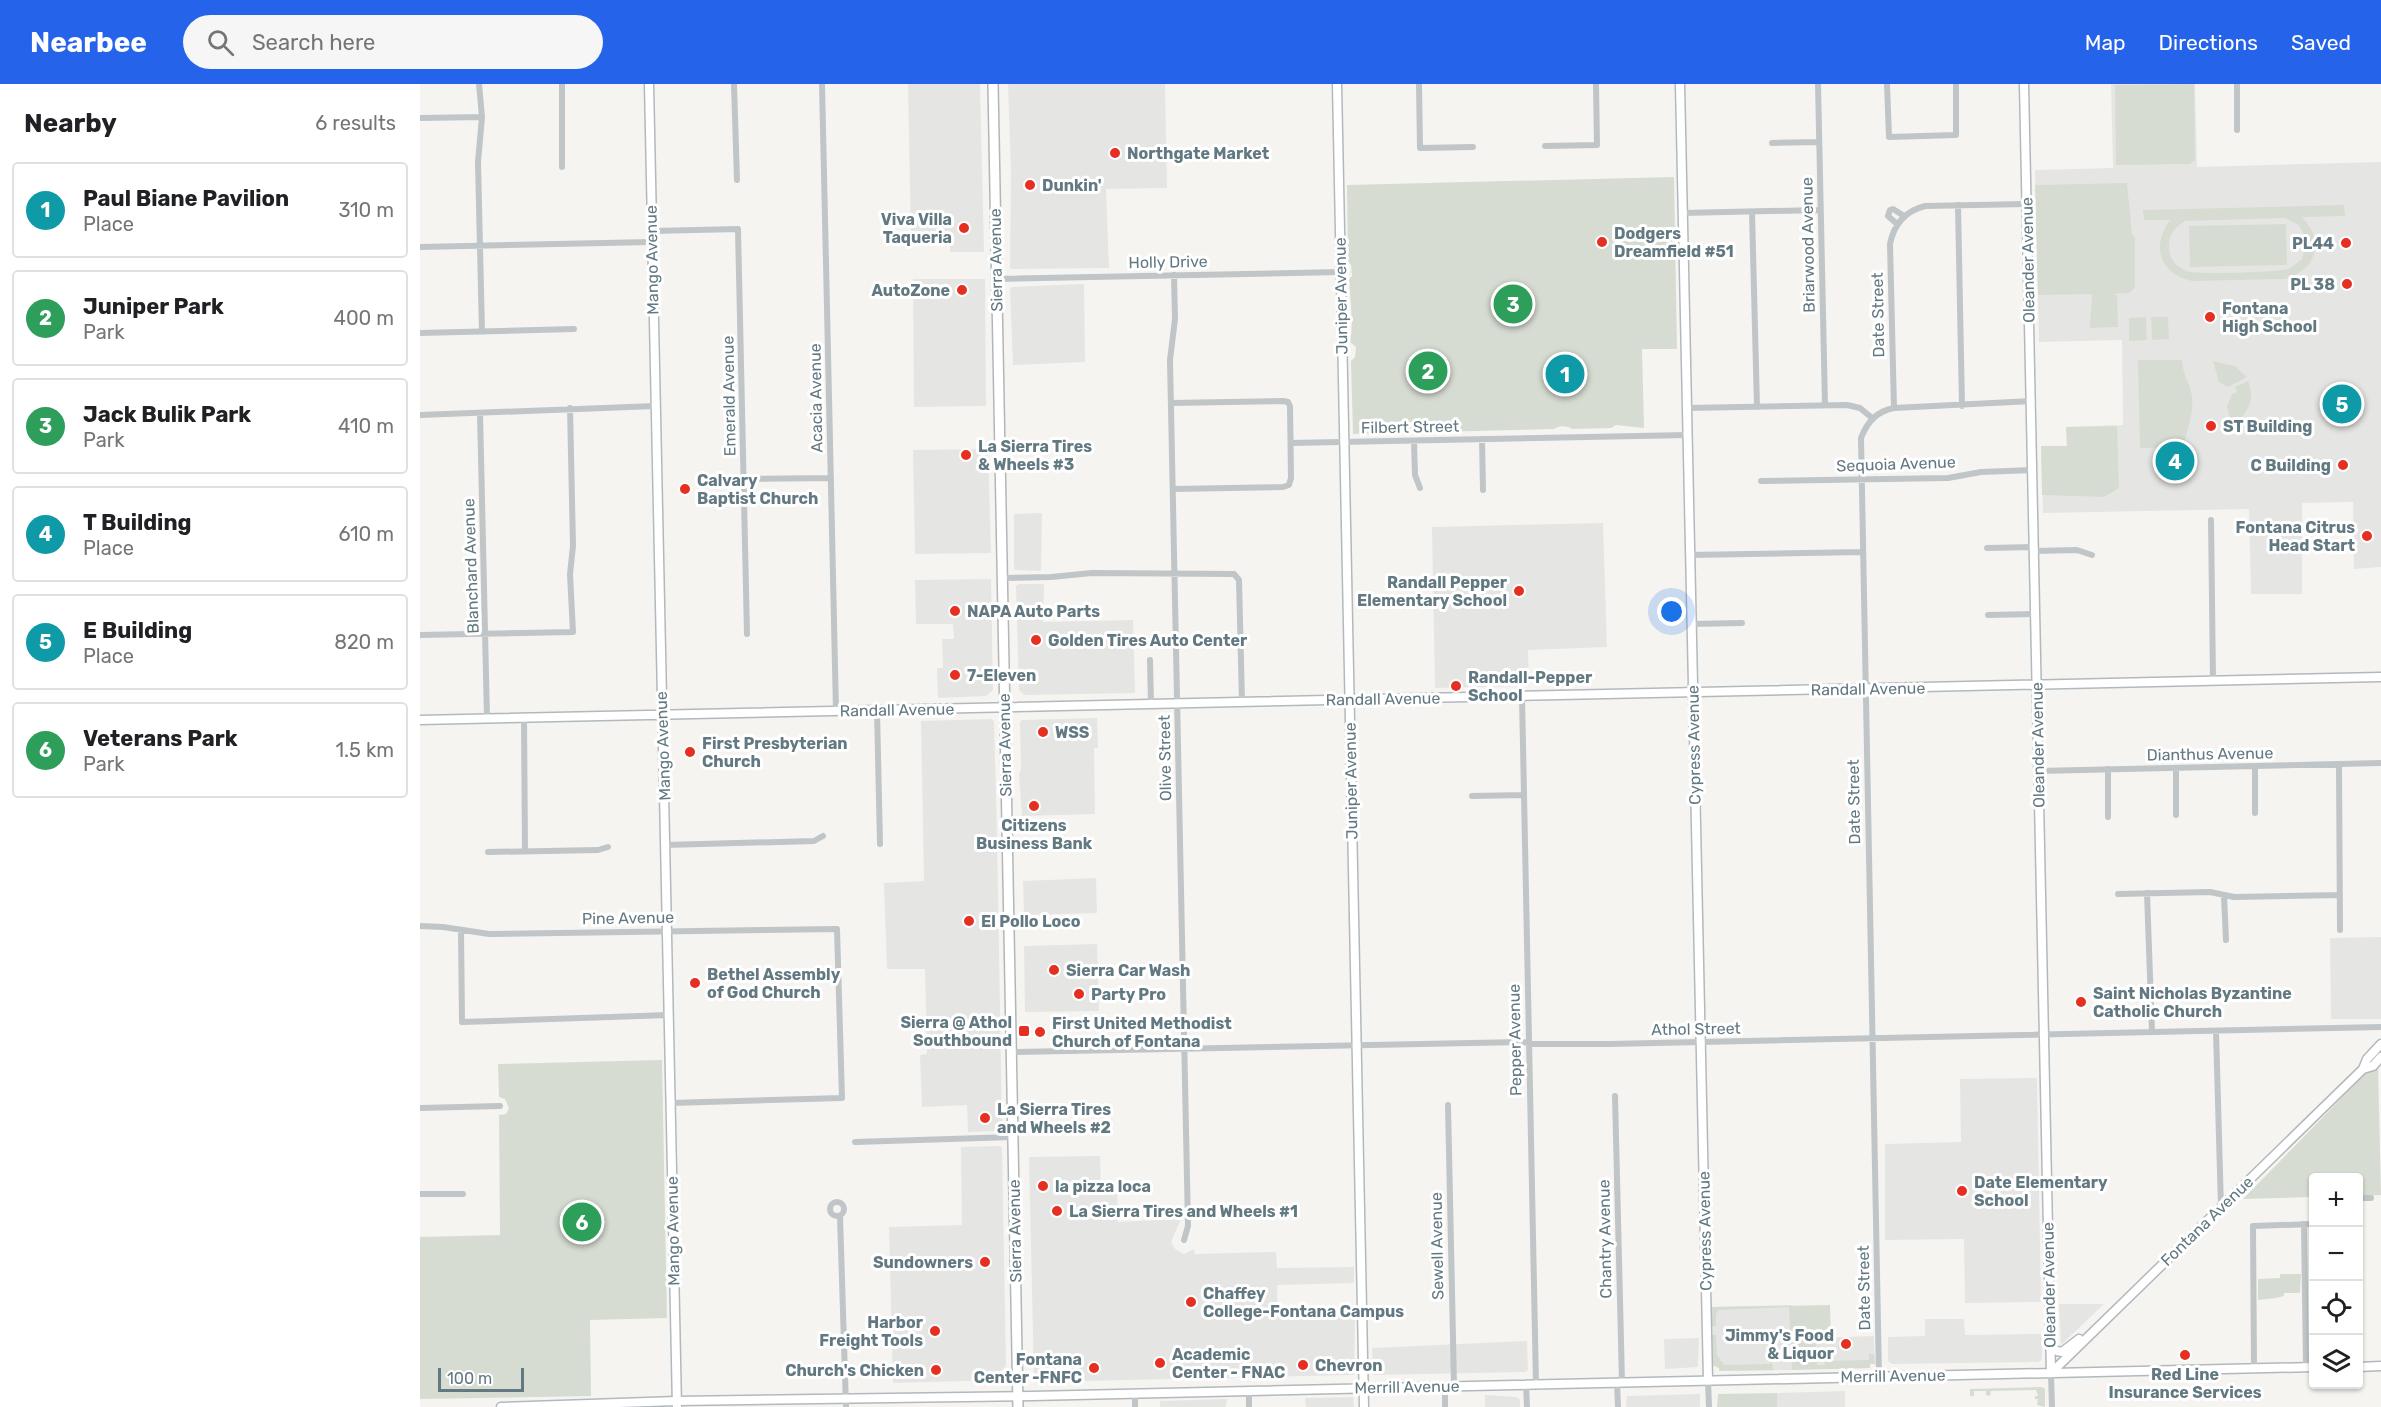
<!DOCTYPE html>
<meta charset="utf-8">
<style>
:root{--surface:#fff;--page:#f6f6f6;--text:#202124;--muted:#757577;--line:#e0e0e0;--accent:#2563eb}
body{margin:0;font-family:Rubik,sans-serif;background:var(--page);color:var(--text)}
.controls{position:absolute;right:18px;bottom:18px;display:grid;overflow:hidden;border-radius:6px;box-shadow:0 2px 4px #0004}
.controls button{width:54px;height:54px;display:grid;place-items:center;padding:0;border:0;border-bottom:2px solid var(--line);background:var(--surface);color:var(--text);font:30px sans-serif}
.scale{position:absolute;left:18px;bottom:15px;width:86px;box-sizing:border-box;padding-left:6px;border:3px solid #637982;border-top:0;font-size:16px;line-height:21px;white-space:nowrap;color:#637982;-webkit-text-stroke:4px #fff;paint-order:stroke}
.you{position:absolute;left:1252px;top:528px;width:21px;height:21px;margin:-15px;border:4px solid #fff;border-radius:50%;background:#1a73e8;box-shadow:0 0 0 9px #1a73e833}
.badge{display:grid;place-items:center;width:39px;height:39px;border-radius:50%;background:var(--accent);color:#fff;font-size:20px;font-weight:700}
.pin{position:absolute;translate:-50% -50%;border:3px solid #fff;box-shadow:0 2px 6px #0006}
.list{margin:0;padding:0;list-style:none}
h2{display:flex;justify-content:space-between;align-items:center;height:78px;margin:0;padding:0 24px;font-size:26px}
h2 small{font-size:20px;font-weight:400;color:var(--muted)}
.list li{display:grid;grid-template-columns:39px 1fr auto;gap:18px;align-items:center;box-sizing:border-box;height:96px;margin:0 12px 12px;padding:0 12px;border:2px solid var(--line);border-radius:6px}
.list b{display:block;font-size:22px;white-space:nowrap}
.list p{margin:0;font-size:20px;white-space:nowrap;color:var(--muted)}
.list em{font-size:20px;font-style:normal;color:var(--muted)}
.icon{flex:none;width:33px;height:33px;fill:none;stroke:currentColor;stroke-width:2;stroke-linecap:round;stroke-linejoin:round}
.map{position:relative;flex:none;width:1961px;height:1323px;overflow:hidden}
header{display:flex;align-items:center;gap:36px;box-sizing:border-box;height:84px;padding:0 30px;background:var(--accent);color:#fff}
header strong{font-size:28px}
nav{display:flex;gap:33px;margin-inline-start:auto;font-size:21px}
.search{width:420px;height:54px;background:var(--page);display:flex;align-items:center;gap:15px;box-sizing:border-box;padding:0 21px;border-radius:33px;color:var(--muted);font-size:22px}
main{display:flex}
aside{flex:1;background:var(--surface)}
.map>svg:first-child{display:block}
.built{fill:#e5e6e4}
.green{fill:#d7dcd2;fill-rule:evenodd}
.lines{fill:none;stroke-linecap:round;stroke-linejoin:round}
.secondary-casing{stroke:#b2b9bc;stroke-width:11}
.primary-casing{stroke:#b1b7b9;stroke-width:12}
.street{stroke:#c0c5c7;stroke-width:6}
.secondary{stroke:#fff;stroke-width:8}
.primary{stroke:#fff;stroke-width:9}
.poi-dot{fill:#e42f21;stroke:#fff;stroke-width:2}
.labels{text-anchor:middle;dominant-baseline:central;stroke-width:6;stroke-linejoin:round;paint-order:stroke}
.poi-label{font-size:16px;font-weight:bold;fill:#637982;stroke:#fff;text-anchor:start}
.street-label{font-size:16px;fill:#637982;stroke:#fff}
</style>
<header>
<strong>Nearbee</strong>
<div class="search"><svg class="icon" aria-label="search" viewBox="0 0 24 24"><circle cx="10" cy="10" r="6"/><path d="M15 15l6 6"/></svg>Search here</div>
<nav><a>Map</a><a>Directions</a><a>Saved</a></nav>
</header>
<main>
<aside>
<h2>Nearby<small>6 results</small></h2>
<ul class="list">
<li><span class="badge" style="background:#0f9aa8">1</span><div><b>Paul Biane Pavilion</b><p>Place</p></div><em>310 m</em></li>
<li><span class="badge" style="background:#2e9e5b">2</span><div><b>Juniper Park</b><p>Park</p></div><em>400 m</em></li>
<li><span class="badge" style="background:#2e9e5b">3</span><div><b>Jack Bulik Park</b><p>Park</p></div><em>410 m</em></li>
<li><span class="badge" style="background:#0f9aa8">4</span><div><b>T Building</b><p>Place</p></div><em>610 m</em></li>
<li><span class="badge" style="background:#0f9aa8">5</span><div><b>E Building</b><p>Place</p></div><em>820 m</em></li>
<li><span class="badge" style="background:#2e9e5b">6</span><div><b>Veterans Park</b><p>Park</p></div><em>1.5 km</em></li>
</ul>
</aside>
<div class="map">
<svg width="1961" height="1323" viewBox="0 0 1961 1323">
<rect width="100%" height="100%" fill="#f5f4f1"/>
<path class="built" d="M488,0H560L564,168H530V153L491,154Z
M588,0H745L747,104L686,105L689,184L591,185L590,183L591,89Z
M1691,0H1775L1777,83L1961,78V483L1934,485L1933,418L1882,419V510H1831L1829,425L1623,429L1621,362H1647L1646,343L1703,341L1702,256L1619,258L1615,86L1693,84Z
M493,195H565L566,322L494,323Z
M664,200L665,278L593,281L590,205L592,203Z
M568,365L571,469L495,470L493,366Z
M622,429L621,487L596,486L594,485V430Z
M1183,439L1187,563L1108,566L1109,602L1015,604L1012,443Z
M571,495L573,606L566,612L518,614L517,584H523L522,555H534L533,540H496L495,496Z
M599,500H624L623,538L713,536L715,609L604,611L599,606L596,502Z
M677,634L678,664H674L675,730L602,732L599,691L601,684L600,639L602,636Z
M571,635L574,637L577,749L582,1045L580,1047L548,1048L547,1021L502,1023L500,971L507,970L505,885H467L464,799L504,797L501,637Z
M676,794L677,829L604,831L603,797Z
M1961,853V935H1911L1910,854Z
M677,860L679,927L605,928L604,862Z
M1617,994L1621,1218L1545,1219L1544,1155L1465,1156V1060L1541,1058L1540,995Z
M580,1062L582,1064L586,1282L582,1286V1296L473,1299L469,1143L542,1141L541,1063Z
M680,1072L681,1105H697L698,1138L761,1135L751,1158L755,1165L764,1170L774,1165L775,1170L856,1168L857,1184L934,1183V1199L857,1201L858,1233L935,1232L934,1291L617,1298L614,1296L609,1073Z
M1639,1220H1684L1641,1261Z
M1372,1221L1374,1286L1299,1287V1284L1293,1281L1292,1223Z
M1505,1235H1544L1545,1251L1622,1250V1275L1619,1278L1472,1280L1468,1277V1253L1505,1252Z
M1454,1252L1455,1280H1450V1284L1397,1285L1396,1254Z
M1279,1254L1278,1283L1245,1285L1244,1255Z
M1107,1257L1108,1286L1105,1288L953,1291L952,1264Z
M1425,1307V1323H1357V1309Z
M1280,1310V1323H1206L1207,1312Z
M1065,1311L1097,1313L1100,1316V1323H1065Z
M933,1313L934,1323H886L885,1314Z
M807,1315L806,1323H740V1317Z"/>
<path class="green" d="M1774,0L1775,76L1770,80L1696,81L1695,1Z
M1254,93L1257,265H1222L1224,344L1196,341L1191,344L1152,345C1147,342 1140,341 1134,345L933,350L931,277L935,273L936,263L930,258C934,239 930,216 929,195L932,192L931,181L928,178L927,101Z
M1707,99L1712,150L1715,153V203L1709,209L1690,210L1697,211L1698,243L1670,244L1672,210L1618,211L1615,101Z
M1924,121L1925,132L1882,133C1905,157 1897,186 1865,195L1772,197C1739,190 1731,162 1750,136H1724L1723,126ZM1865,134L1879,141L1887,157L1882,175L1869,185C1857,188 1776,191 1767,187C1756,183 1749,174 1749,163C1748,150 1756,143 1765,137Z
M1866,140L1867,181L1770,183L1769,142Z
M1726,233L1727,256L1709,257V234Z
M1731,233H1748L1749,255L1732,256Z
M1718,276H1762C1762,289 1770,299 1772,312C1774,329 1767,347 1763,363L1720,364Z
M1793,277L1815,282L1827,293L1808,303L1799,298Z
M1828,297C1836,315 1828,331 1812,341L1807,323L1812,310L1817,308L1815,303Z
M1697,342L1699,404L1684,413L1622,411L1621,362H1647L1646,343Z
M242,976L247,1234L170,1236L171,1312L0,1315V1153L80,1151L79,1031L86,1030L89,1024L85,1015L79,1013L78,980Z
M1958,982L1961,1111L1939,1112L1938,1094H1894L1893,1113L1823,1115L1950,985Z
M1860,1190H1881L1880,1209H1864V1212L1856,1214L1838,1216V1195L1860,1194Z
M1410,1221L1411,1253L1396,1254L1397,1281H1404L1405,1277L1449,1276V1270H1454L1455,1280H1450V1284L1372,1286L1369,1223L1299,1226L1296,1230V1242H1292V1223Z
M1292,1251H1296L1297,1271L1304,1281L1350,1280L1352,1276L1353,1286L1299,1287V1284L1293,1281Z
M1622,1303L1625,1305V1323L1617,1321L1618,1315H1615V1312H1618L1616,1306L1571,1307L1570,1312L1566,1311V1307H1554V1312H1550V1305Z
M1357,1309V1323H1297L1298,1310Z"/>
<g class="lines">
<defs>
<path id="secondary" d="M229,0L257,1323
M917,0L944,1323
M1260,0L1288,1296
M1604,0L1631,1289
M0,636L1961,593
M1943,985L1953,982L1961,973
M1631,1263L1637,1267L1642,1268L1659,1255
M1938,1283L1961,1282
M1631,1289L1943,985L1947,975L1961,960
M81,1323L257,1317L612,1312L1894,1283"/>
<path id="primary" d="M573,0L598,1323"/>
</defs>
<use href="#secondary" class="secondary-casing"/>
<use href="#primary" class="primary-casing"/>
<path class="street" d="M59,0L62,33L58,78L62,248
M142,0V83
M314,0L317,96
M402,0L416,627
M999,0L1000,64L1053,63
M1398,0L1405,321
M1467,0L1469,53L1536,51V0
M1817,0V46
M0,34L62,33
M1352,59L1399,58
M1125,62L1177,61L1176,0
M1538,121L1542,322
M1332,128L1337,323
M1262,129L1400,126
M1477,140L1468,132L1470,126L1473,125L1484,132
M232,147L318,145L327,550
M0,163L232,158
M754,191L755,235L750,276L768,1142L764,1156
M576,195L921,188
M0,249L154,245
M751,319L863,317L868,318L870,322L871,394L869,401L863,403L753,405
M1268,324L1427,321L1440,324L1452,334
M1474,324L1470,160C1474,140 1485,127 1505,122L1607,120
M60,329L67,634
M0,331L235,322
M1062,355L1063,406
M994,357L995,391L1000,404
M871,359L1268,351
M324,395L411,394
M1341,397L1528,394L1561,388L1613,386
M1791,436L1793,597
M1567,464L1614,463
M1614,467L1657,466L1672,471
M1269,471L1442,468
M582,494L631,493L672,489L814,490L819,496L822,618
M1568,531L1616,530
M1271,540L1322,539
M0,551L153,548L150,490L153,462L150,324
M730,576L731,620
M1102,612L1116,1300
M457,626L460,760
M104,633L105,767
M1919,680L1920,846
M1835,682V729
M1756,684V731
M1688,685V733
M1619,687L1961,679
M1052,712L1104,711
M245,761L394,757L403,752
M68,768L178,766L188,763
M1727,809L1732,948
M1698,810L1790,808L1814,813L1920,811
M1804,812L1806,856
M0,842L23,843L69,850L417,845L422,1014L251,1019
M41,847L42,938L249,931
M1796,947L1801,1124
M592,968L1102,958L1115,960H1190L1961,943
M1195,1012L1202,1298
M1028,1021L1034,1301
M0,1024L80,1022
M435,1058L593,1053
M0,1110H43
M1943,1114H1951
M410 1125a7 7 0 1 1 14 0a7 7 0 1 1-14 0Z
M420,1132L426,1323
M1884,1140L1886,1283
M1834,1284L1833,1142L1894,1140
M1631,1289L1632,1323
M1459,1293L1441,354C1447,338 1457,327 1474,324L1612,317
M1288,1296L1289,1323
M1197,1298L1198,1323
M1106,1300L1107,1323
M1025,1302V1323
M829,1306V1323
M715,1309V1323"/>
<use href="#secondary" class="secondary"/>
<use href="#primary" class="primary"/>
</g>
<g class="poi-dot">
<circle cx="695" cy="69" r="6"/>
<circle cx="610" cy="101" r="6"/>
<circle cx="544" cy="144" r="6"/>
<circle cx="1182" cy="158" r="6"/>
<circle cx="1926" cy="159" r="6"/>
<circle cx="1927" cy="200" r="6"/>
<circle cx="542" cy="206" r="6"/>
<circle cx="1790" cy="233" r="6"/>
<circle cx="1791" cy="342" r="6"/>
<circle cx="546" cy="371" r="6"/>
<circle cx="1923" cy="381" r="6"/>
<circle cx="265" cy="405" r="6"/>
<circle cx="1947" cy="452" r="6"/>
<circle cx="1099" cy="507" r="6"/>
<circle cx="535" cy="527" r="6"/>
<circle cx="616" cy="556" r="6"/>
<circle cx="535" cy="591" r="6"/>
<circle cx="1036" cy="602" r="6"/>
<circle cx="623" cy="648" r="6"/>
<circle cx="270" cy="668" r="6"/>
<circle cx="614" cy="722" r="6"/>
<circle cx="549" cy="837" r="6"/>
<circle cx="634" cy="886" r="6"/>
<circle cx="275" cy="899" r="6"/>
<circle cx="659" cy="910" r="6"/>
<circle cx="1661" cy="918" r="6"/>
<rect x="598" y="941" width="12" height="12" rx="3"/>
<circle cx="620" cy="948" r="6"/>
<circle cx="565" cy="1034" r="6"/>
<circle cx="623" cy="1102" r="6"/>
<circle cx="1542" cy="1107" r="6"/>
<circle cx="637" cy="1127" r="6"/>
<circle cx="565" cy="1178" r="6"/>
<circle cx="771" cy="1218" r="6"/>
<circle cx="515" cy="1247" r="6"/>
<circle cx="1426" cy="1260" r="6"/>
<circle cx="1765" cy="1271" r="6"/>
<circle cx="740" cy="1279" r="6"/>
<circle cx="883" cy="1281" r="6"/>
<circle cx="674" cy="1284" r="6"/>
<circle cx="516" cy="1286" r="6"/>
</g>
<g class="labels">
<g class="poi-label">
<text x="707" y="69">Northgate Market</text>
<text x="622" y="101">Dunkin'</text>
<text x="532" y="135" text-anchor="end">Viva Villa<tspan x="532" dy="18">Taqueria</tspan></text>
<text x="1194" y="149">Dodgers<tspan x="1194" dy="18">Dreamfield #51</tspan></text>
<text x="1914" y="159" text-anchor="end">PL44</text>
<text x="1915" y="200" text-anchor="end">PL 38</text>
<text x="530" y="206" text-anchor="end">AutoZone</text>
<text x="1802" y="224">Fontana<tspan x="1802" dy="18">High School</tspan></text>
<text x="1803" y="342">ST Building</text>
<text x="558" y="362">La Sierra Tires<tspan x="558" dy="18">&amp; Wheels #3</tspan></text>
<text x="1911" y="381" text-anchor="end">C Building</text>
<text x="277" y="396">Calvary<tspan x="277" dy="18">Baptist Church</tspan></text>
<text x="1935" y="443" text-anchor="end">Fontana Citrus<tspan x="1935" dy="18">Head Start</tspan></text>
<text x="1087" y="498" text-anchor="end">Randall Pepper<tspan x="1087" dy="18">Elementary School</tspan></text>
<text x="547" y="527">NAPA Auto Parts</text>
<text x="628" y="556">Golden Tires Auto Center</text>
<text x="547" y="591">7-Eleven</text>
<text x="1048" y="593">Randall-Pepper<tspan x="1048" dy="18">School</tspan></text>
<text x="635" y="648">WSS</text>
<text x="282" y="659">First Presbyterian<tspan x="282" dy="18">Church</tspan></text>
<text x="614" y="741" text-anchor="middle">Citizens<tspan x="614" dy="18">Business Bank</tspan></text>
<text x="561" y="837">El Pollo Loco</text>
<text x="646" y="886">Sierra Car Wash</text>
<text x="287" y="890">Bethel Assembly<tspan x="287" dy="18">of God Church</tspan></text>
<text x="1673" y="909">Saint Nicholas Byzantine<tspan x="1673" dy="18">Catholic Church</tspan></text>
<text x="671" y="910">Party Pro</text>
<text x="592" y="938" text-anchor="end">Sierra @ Athol<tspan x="592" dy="18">Southbound</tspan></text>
<text x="632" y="939">First United Methodist<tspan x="632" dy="18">Church of Fontana</tspan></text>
<text x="577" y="1025">La Sierra Tires<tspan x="577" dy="18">and Wheels #2</tspan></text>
<text x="1554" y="1098">Date Elementary<tspan x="1554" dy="18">School</tspan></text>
<text x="635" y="1102">la pizza loca</text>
<text x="649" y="1127">La Sierra Tires and Wheels #1</text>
<text x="553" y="1178" text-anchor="end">Sundowners</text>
<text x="783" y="1209">Chaffey<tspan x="783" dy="18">College-Fontana Campus</tspan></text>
<text x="503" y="1238" text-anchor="end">Harbor<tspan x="503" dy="18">Freight Tools</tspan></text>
<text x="1414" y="1251" text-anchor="end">Jimmy's Food<tspan x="1414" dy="18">&amp; Liquor</tspan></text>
<text x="752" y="1270">Academic<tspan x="752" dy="18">Center - FNAC</tspan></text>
<text x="662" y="1275" text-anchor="end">Fontana<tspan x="662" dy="18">Center -FNFC</tspan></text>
<text x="895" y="1281">Chevron</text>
<text x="504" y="1286" text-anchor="end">Church's Chicken</text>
<text x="1765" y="1290" text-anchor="middle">Red Line<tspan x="1765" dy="18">Insurance Services</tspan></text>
</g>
<g class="street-label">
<text transform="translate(1388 161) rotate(-91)">Briarwood Avenue</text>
<text transform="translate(232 176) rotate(-91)">Mango Avenue</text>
<text transform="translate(576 176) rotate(-91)">Sierra Avenue</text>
<text transform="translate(1608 176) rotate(-91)">Oleander Avenue</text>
<text transform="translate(748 178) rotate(-1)">Holly Drive</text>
<text transform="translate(921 212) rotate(-91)">Juniper Avenue</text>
<text transform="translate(1458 231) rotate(-91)">Date Street</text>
<text transform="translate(309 312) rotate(-91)">Emerald Avenue</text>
<text transform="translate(396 314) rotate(-91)">Acacia Avenue</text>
<text transform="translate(990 343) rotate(-1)">Filbert Street</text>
<text transform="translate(1476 380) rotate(-2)">Sequoia Avenue</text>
<text transform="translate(51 482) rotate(-92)">Blanchard Avenue</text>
<text transform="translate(1448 605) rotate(-1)">Randall Avenue</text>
<text transform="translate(963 615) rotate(-1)">Randall Avenue</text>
<text transform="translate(477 626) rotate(-1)">Randall Avenue</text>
<text transform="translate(585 661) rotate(-91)">Sierra Avenue</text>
<text transform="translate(1274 661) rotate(-91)">Cypress Avenue</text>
<text transform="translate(1618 661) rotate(-91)">Oleander Avenue</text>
<text transform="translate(243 662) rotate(-92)">Mango Avenue</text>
<text transform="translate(1790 670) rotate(-1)">Dianthus Avenue</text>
<text transform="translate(745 674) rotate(-91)">Olive Street</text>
<text transform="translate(931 697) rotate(-91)">Juniper Avenue</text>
<text transform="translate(1434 718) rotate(-91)">Date Street</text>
<text transform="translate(208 834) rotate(-1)">Pine Avenue</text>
<text transform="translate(1276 945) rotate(-1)">Athol Street</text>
<text transform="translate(1095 956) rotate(-91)">Pepper Avenue</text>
<text transform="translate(1787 1137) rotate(-44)">Fontana Avenue</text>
<text transform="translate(253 1147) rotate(-91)">Mango Avenue</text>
<text transform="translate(595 1147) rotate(-91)">Sierra Avenue</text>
<text transform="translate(1285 1147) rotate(-91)">Cypress Avenue</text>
<text transform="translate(1185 1155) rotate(-91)">Chantry Avenue</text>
<text transform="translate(1017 1162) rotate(-91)">Sewell Avenue</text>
<text transform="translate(1629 1201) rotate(-91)">Oleander Avenue</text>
<text transform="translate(1444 1204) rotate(-91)">Date Street</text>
<text transform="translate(1473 1292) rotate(-1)">Merrill Avenue</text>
<text transform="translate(987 1303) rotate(-1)">Merrill Avenue</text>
</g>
</g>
</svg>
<div class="controls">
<button>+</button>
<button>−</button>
<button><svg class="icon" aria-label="locate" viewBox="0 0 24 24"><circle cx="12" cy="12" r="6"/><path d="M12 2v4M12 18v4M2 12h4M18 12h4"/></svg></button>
<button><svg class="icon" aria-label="layers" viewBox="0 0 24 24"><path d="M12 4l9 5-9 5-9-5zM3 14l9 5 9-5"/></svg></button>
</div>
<div class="scale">100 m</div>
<div class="you"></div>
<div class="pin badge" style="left:1145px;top:290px;background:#0f9aa8">1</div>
<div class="pin badge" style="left:1008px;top:287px;background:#2e9e5b">2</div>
<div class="pin badge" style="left:1093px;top:220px;background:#2e9e5b">3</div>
<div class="pin badge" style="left:1755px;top:377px;background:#0f9aa8">4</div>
<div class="pin badge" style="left:1922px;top:320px;background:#0f9aa8">5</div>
<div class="pin badge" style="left:162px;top:1138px;background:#2e9e5b">6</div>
</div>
</main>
